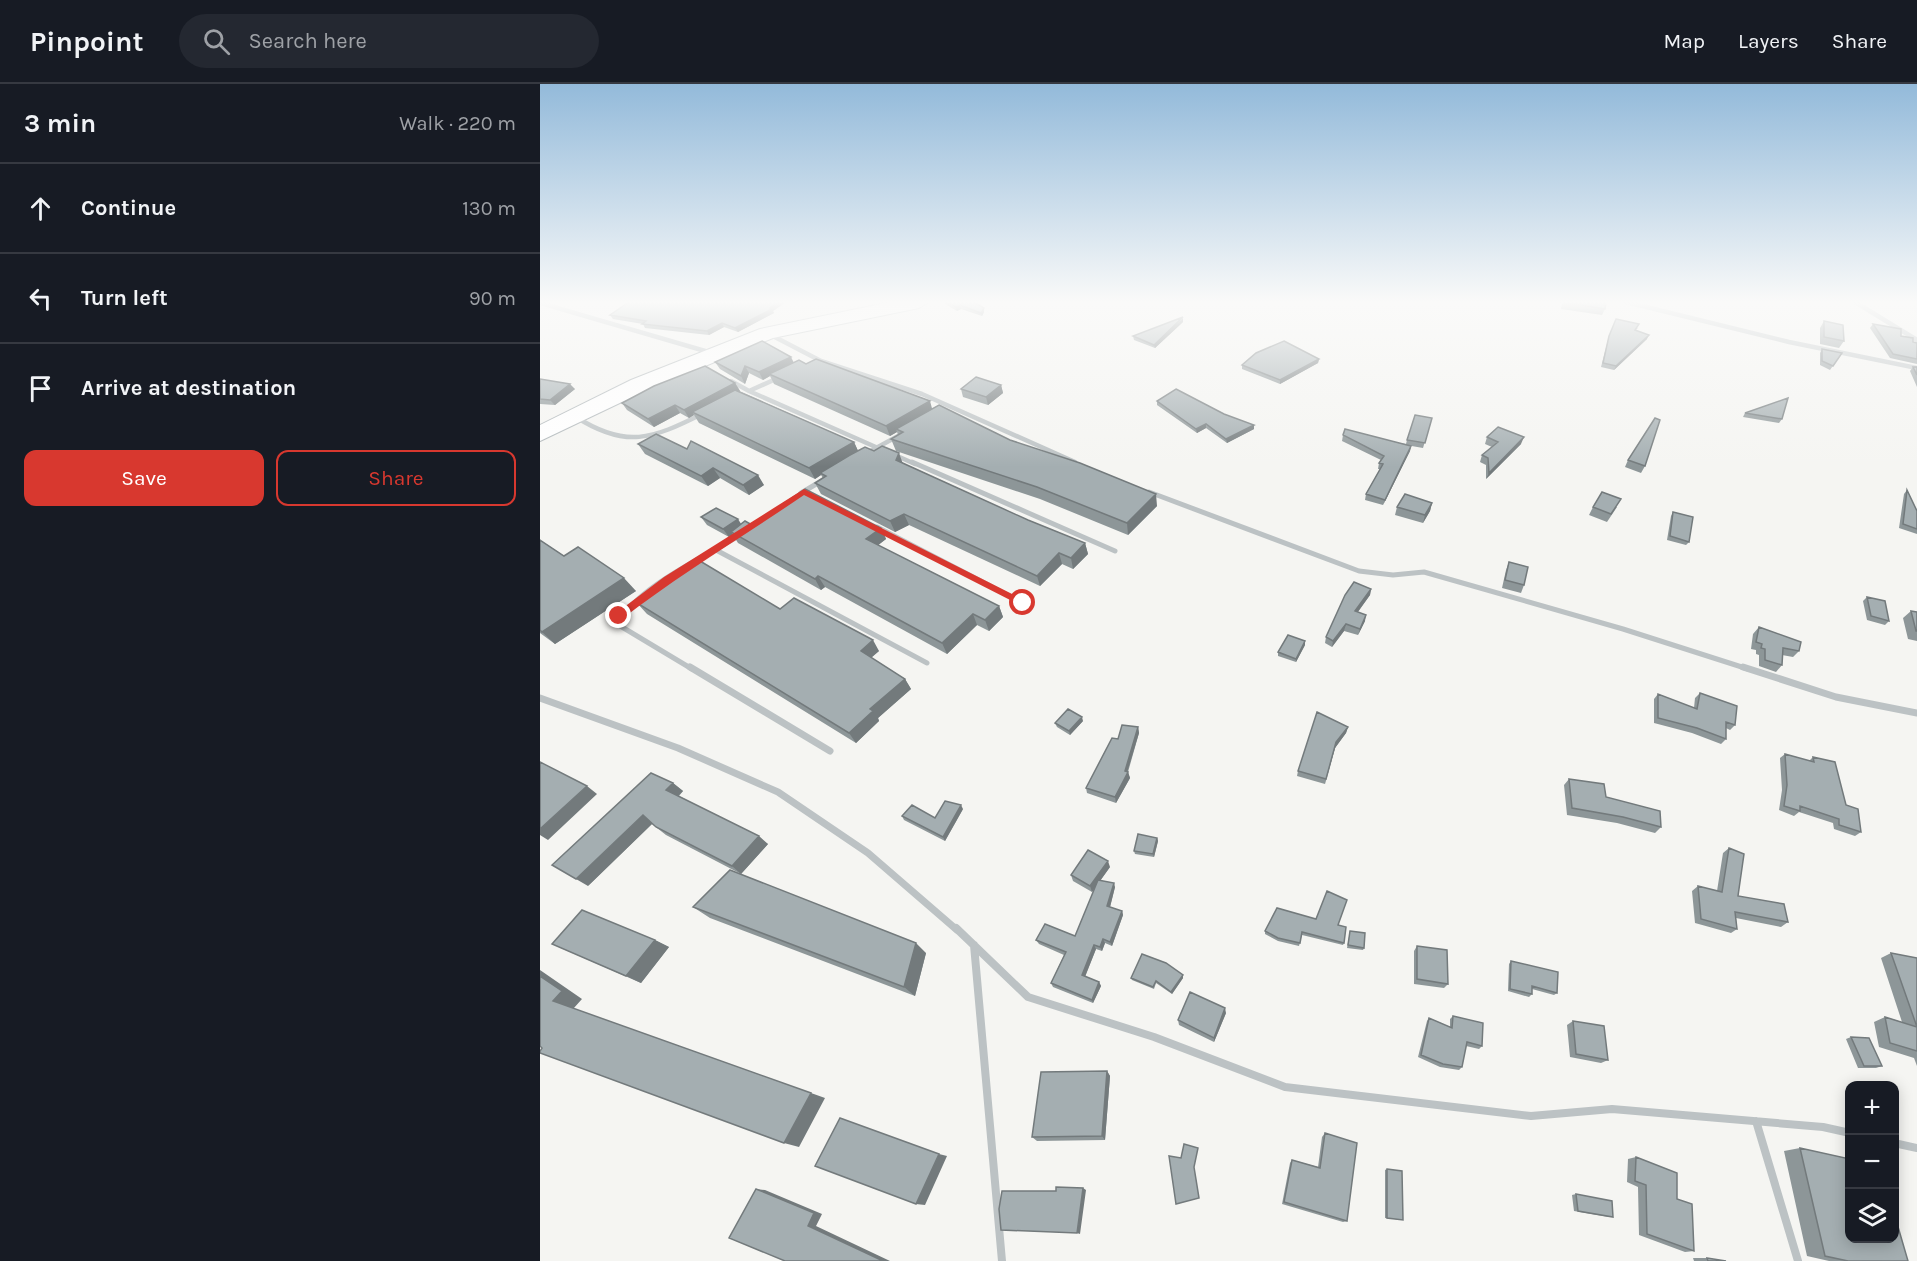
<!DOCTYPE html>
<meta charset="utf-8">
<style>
:root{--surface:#171b24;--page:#242831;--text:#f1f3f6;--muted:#9ea1a6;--line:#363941;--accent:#d8382f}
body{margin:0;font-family:Karla,sans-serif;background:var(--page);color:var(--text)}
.controls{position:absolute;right:18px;bottom:18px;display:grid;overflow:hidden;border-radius:12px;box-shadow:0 3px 15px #0003}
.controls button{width:54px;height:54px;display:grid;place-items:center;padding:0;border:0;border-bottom:2px solid var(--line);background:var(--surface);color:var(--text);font:30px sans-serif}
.stop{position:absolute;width:18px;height:18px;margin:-14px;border:4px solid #d8382f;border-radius:50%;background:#fff}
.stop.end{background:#d8382f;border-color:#fff;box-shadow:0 2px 6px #0008}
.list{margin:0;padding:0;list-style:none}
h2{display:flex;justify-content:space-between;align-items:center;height:78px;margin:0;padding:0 24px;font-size:26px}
h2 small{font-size:20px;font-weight:400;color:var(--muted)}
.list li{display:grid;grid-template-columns:39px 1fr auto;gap:18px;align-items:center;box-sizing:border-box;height:90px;padding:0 24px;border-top:2px solid var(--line)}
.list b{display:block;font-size:22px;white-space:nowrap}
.list em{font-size:20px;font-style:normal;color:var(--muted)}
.actions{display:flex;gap:12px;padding:18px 24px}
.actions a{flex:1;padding:14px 0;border:2px solid var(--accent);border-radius:12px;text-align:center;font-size:21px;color:var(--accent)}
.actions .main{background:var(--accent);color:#fff}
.icon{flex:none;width:33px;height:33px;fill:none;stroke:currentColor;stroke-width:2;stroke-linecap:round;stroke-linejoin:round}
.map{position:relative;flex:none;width:1377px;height:1177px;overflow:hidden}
header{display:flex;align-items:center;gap:36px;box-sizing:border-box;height:84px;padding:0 30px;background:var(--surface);border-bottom:2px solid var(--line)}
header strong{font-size:28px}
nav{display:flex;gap:33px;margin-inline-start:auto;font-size:21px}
.search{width:420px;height:54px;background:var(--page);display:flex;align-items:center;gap:15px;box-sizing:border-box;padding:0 21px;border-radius:33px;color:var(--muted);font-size:22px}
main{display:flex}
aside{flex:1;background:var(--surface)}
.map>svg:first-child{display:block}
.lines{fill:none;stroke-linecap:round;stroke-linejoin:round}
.secondary-casing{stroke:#afb6b9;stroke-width:2}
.minor-far3{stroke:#bcc2c4;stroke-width:4.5}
.minor-far2{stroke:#bcc2c4;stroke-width:5}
.minor-far1{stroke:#bcc2c4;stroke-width:7}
.minor{stroke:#bcc2c4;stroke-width:8}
.secondary{fill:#fff;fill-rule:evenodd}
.wall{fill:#8d9698}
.shaded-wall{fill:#737a7c}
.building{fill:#a4aeb1;stroke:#737a7c;stroke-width:1.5}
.route{fill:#d8382f}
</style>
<header>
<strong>Pinpoint</strong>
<div class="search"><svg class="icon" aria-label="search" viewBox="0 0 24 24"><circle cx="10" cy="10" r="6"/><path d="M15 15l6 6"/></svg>Search here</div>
<nav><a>Map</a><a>Layers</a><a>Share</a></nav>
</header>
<main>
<aside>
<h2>3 min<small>Walk · 220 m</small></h2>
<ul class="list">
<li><svg class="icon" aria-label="ahead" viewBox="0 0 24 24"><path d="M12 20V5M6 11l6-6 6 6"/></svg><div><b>Continue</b></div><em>130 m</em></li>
<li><svg class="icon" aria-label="left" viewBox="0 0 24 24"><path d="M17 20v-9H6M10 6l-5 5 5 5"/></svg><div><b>Turn left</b></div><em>90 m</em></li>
<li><svg class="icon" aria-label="arrive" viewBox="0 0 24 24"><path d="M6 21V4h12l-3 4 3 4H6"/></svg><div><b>Arrive at destination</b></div></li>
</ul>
<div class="actions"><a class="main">Save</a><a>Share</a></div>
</aside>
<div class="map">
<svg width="1377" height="1177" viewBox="0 0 1377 1177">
<rect width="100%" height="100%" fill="#f5f5f2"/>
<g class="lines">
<defs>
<path id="secondary" d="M351,218H389L379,224L233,254L107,306L0,357V341L91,296L220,245Z"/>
</defs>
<use href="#secondary" class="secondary-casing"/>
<path class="minor-far3" d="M1086,218L1249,258L1377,284
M1315,218L1377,256
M0,219L172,269
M229,250L281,277L382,310L535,378
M238,294L209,307L338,364
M191,297L209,307
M36,333C86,365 112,355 162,330
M327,369L358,352
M355,371L375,380"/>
<path class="minor-far2" d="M372,378L575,467
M609,408L819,487L853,491L884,488L1083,545L1208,585
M261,409L283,396
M337,443L483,519
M176,466L387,579
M152,585L77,540C100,501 162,475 200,451"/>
<path class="minor-far1" d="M150,583L290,667
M1203,583L1296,613L1377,629
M0,614L138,664L238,708L328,769L417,846"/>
<path class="minor" d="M416,844L488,913L614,953L745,1003L991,1032L1072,1025L1283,1043L1310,1049
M434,861L462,1177
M1216,1037L1258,1177
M1354,1059L1377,1064"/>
<use href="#secondary" class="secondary"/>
</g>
<path class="wall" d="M246,218L233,227L234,229L198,248L184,243L169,251L105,244L103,240L73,235L70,231Z
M402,218H434L444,228L442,232L421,225L417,227Z
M1017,218H1066L1065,225L1062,231L1021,225L1022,219Z
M1284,237L1304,257L1299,264L1280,260V244Z
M643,238L615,264L594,256L593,252Z
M1333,240L1361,252L1373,258L1377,259V280L1350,274L1330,244Z
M1098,244L1096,246L1107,255L1074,286L1061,283L1069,252Z
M1282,265L1302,269L1290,286L1280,281V269Z
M779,275L778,279L740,300L702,285V281Z
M175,278L254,279L266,280L392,325L470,356L617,422L588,451L500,415L356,367L351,355L358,351L357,348L350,352L234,300L230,292L223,296L209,289L205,300L180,285Z
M1373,283H1377V303L1370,287Z
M0,295L35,305L15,321L0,320Z
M195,299L200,307H199L314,358L318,367L363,379L488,436L545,459L548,470L533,485L522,480L500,502L369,441L355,448L281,410L275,399L283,394L281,391L275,395L159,339L154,331L149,334L140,329L114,343L87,326L82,319Z
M461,301L463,309L448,321L423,313L421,305Z
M617,317L714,345L687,359L666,344L657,349L617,321Z
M1205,329L1242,335L1239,339L1203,333Z
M892,334L883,364L866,361L871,362L870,367L843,421L825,416L826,410L840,385H838L839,379L841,376L802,357L803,351L866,360L867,356Z
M947,353L981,360L946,395V381L940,378L942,371L952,363L945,360Z
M98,360L147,365L224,401L209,411L180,394L168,402L105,370Z
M1088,376L1105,382L1101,389L1085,383Z
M1367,406L1377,427V450L1359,444L1364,410Z
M892,419L890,427L883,439L855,431L857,423Z
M1053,423H1077L1067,438L1049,431Z
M1133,428L1149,458L1146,461L1127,456L1131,432Z
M161,433L201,440L341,444L346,455L338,461L459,522L463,533L449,547L437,541L407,570L285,503L281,506L198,459L193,451L189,453L167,441Z
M0,456L24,472L96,507L15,560L0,549Z
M969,478L984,501L981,509L962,504L966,486Z
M831,505L830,511L818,528L825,537L818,551L804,547L792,563L785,559L786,553Z
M1327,513L1349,537L1345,541L1327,536L1323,517Z
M97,519L240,525L339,567L331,574L365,595L371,605L338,634L339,637L316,659L107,530Z
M1371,527L1377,528V557L1368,555L1363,534Z
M1219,543L1259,567L1253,573L1242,571V581L1236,588L1219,582V571L1216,570V566L1211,565L1213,550Z
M765,561L756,578L738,572V568Z
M1160,609L1195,641L1190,646L1186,644V655L1181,660L1152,649L1114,639V615L1118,610L1154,624L1155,614Z
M543,637L530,651L517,643L515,639Z
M598,643L599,649L588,688L590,694L576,719L547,709L546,704L578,655Z
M808,643L806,649L795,664L785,700L757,692L758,687Z
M1245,670L1269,677L1273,673L1306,721L1321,748L1315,752L1294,745L1293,739L1259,728L1254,732L1239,726L1242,706L1240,674Z
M1029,695L1066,713L1121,743L1115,749L1077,739L1027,731L1024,701Z
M133,699L143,707L139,712L228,760L201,790L126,751L112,740L48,802Z
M423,725L405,757L364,736L362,732L395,734Z
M617,754L618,757L614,773L595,770L594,767Z
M1189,764L1198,812L1248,838L1241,843L1196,834L1197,845L1191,849L1155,839L1152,807L1158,802L1177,807L1183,769Z
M570,783L560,797L575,803L570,823L582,827L583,831L572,862L565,859L562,867L556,865L545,893L559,898L561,902L553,919L513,903L511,899L524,871L499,860L496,856L535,852L555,804L552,808L533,797L531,791Z
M153,823L386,869L375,912L170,834Z
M798,841L804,859L803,861L762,851L759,862L738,857L725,850V847Z
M810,847L824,864L823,866L807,864Z
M115,856L129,863L101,899L12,860Z
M877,862L908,900L904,904L874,900V867Z
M1351,869L1377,874V982L1374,974L1339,963L1334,938L1345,933L1362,938L1341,874Z
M971,877L1017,909L1014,911L992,905V910L989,913L968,907L969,880Z
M591,894H643L632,910L616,899L614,905L592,896Z
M686,929L674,958L639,941L638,936Z
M913,932L942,962L939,965L926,962L922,983L919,986L900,983L878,973L887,937L889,934L910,943V935Z
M1033,937L1068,976L1061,979L1030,973L1027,941Z
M1311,953L1342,982L1336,984H1318L1306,955Z
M567,987L570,992L565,1056L497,1057L492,1053Z
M785,1049L807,1137L803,1138L742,1120L750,1079L752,1076L778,1083L782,1053Z
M1260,1064L1368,1177H1289L1267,1172L1244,1067Z
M1096,1073L1137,1115L1154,1167L1145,1168L1099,1151L1098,1103L1087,1098L1088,1075Z
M847,1085L863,1136L845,1134V1086Z
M1036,1110L1073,1133H1069L1034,1127L1032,1111Z
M1153,1174H1167L1186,1177H1154Z"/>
<path class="shaded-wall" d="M239,218H246L233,227L234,229L198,248L195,244Z
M420,221L421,225L417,227L416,223Z
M444,224V228L442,232L441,229Z
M643,234V238L615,264L614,261Z
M182,239L184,243L169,251L167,247Z
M1109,251L1107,255L1074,286L1076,282Z
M251,273L255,281L229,290L230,292L223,296L219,288Z
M779,275L778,279L740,300V296Z
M205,282L209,289L205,300L201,292Z
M195,299L200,307L156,330L152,328L154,331L149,334L144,326Z
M30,300L35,305L15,321L10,316Z
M461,301L463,309L448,321L446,313Z
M390,317L393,328L356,345L357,348L350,352L346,342Z
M135,321L140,329L114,343L108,335Z
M666,340V344L657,349L656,345Z
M714,341V345L687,359L686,355Z
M984,353L981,360L946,395L949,389Z
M314,358L319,369L280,389L281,391L275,395L269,384Z
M871,362L870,367L843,421L845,416Z
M359,369L363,380L356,376Z
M173,384L180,394L168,402L161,392Z
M218,391L224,401L209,411L203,401Z
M616,410L617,422L588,451L587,439Z
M892,419L890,427L883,439L885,431Z
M364,430L369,441L355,448L350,437Z
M198,435L203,443L191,448L193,451L189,453L183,445Z
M341,444L346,455L332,466L326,455Z
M545,459L548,470L533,485L531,474Z
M519,469L522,480L500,502L497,492Z
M278,492L285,503L281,506L275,495Z
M84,494L96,507L15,560L2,548Z
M831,505L830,511L814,533L815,527Z
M459,522L463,533L449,547L445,536Z
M433,530L437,541L407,570L402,559Z
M826,531L825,537L818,551L820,545Z
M806,540L804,547L792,563L793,557Z
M333,556L339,567L327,577L321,567Z
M765,557V561L756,578V575Z
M365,595L371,605L338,634L339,637L316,659L309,649L330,625Z
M542,633L543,637L530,651L529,647Z
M598,643L599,649L586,692L588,688L590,694L576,719L575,713L585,687Z
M808,643L806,649L795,664L785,700L796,658Z
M133,699L143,707L136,714L126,706Z
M47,702L57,710L8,756L0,751V745Z
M421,721L423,725L405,757L403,753Z
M103,731L113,739L48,802L36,795Z
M219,752L228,760L201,790L192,782Z
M617,754L618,757L614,773L613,770Z
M568,777L570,783L552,808L550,802Z
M574,799L575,803L569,827L567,822Z
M582,827L583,831L572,862L570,858Z
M563,855L565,859L562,867L560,863Z
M115,856L129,863L101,899L86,892Z
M376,859L386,869L375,912L364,903Z
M554,861L556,865L544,895L542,891Z
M0,886L42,915L33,925L13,917L0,892Z
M643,891V894L632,910L631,908Z
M559,898L561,902L553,919L552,916Z
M685,924L686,929L674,958V954Z
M567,987L570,992L565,1056L562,1052Z
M271,1009L285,1014L259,1063L244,1059Z
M399,1070L407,1072L385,1121L376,1120Z
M543,1104L546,1106L540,1150L537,1149Z
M216,1105L225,1106L282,1130L276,1142L350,1177H343L268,1142Z"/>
<path class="building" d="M89,218H239L230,224L232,225L195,244L182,239L167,247L102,240L106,237L70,231Z
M407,218H434L444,224L441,229L420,221L416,223Z
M1023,218H1066L1065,225Z
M643,233L614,261L593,252Z
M1076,235L1099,240L1095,246L1109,251L1076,282L1063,279L1069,252Z
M1284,237L1303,241L1304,257L1284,253Z
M1333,240L1361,245V252L1373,254V258L1377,259V275L1353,270Z
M222,257L251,273L219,288L205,282L201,292L175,278Z
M744,257L779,275L740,296L702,281L716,269Z
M1282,265L1302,269L1293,282L1282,277Z
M276,275L390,317L346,342L229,290L259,276L266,280Z
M165,282L195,299L144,326L135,321L108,335L82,319L114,302Z
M1373,283H1377V291Z
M436,293L461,301L446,313L421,305Z
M0,295L30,300L10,316L0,315Z
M636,305L684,330L714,341L686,355L666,340L656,345L617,317Z
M195,306L314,358L269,384L152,328Z
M1248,314L1242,335L1205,329Z
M399,321L470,356L540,379L616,410L587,439L497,403L351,355L363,348L356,345Z
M875,331L892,334L885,359L867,356Z
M1115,334L1120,336L1105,382L1088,376Z
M958,343L984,353L949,389L948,374L942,371L958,358L947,353Z
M805,345L871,362L845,416L826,410L843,380L839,379L844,372L803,351Z
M116,350L147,365L151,357L218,391L203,401L173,384L161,392L98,360Z
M342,362L359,369L356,376L488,436L545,459L531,474L519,469L497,492L364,430L350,437L275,399L286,392L280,389L310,371L325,363L334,367Z
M265,405L341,444L326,455L459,522L445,536L433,530L402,559L278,492L275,495L191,448L205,437L212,441Z
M1367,406L1377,427V445L1363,440Z
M1062,408L1081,415L1071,430L1053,423Z
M865,410L892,419L885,431L857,423Z
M176,424L198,435L183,445L161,433Z
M1133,428L1153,433L1149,458L1130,452Z
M0,456L24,472L38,463L84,494L2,548L0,546Z
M160,477L240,525L254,514L333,556L321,567L365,595L330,625L333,627L309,649L97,519Z
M969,478L988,483L984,501L965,496Z
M814,498L831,505L815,527L826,531L820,545L806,540L793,557L786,553L805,511Z
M1327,513L1345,517L1349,537L1331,532Z
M1371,527L1377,528V547H1376Z
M1219,543L1261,558L1259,567L1243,564L1242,581L1225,576V565L1221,564L1222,560L1216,558Z
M748,551L765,557L756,575L738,568Z
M1160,609L1197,622L1195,641L1186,638V655L1157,644L1118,634V610L1157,625Z
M528,625L542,633L529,647L515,639Z
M777,628L808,643L796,658L786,695L758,687Z
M582,641L598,643L585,687L588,688L575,713L546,704L572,654L578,655Z
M1245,670L1274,678L1273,673L1295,678L1306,721L1318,725L1321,748L1299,741V735L1260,722V727L1244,722L1247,701Z
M0,678L47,702L0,745Z
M111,689L133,699L126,706L219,752L192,782L116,743L103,731L36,795L12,781Z
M1029,695L1064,700L1066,713L1120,727L1121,743L1083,733L1032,724Z
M405,717L421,721L403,753L362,732L372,721L395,734Z
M598,750L617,754L613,770L594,767Z
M1189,764L1204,770L1198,812L1244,820L1248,838L1195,828L1197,845L1161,835L1158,802L1182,808Z
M548,766L568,777L550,802L531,791Z
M190,786L376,859L364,903L153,823Z
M558,796L574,799L567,822L582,827L570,858L563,855L560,863L554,861L542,891L559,898L552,916L511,899L526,868L496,856L505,840L535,852Z
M787,807L807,816L798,841L806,843L804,859L762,848L760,859L738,854L725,847L737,824L776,835Z
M42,826L115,856L86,892L12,860Z
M810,847L825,849L824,864L808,861Z
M877,862L907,866L908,900L877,895Z
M1351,869L1377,874V943Z
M602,870L626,879L643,891L631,908L616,897L613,903L591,894Z
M971,877L1018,888L1017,909L992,902V910L970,905Z
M0,892L22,907L13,917L271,1009L244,1059L0,969V967L2,964L0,962Z
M650,908L685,924L674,954L638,936Z
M913,932L943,939L942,962L927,958L922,983L903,980L881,971L889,934L912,944Z
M1345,933L1377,943V967L1350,959Z
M1033,937L1064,942L1068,976L1036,970Z
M1311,953L1329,954L1342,982H1324Z
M567,987L562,1052L492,1053L501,988Z
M300,1034L399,1070L376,1120L275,1082Z
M785,1049L817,1059L807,1137L744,1118L752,1076L780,1084Z
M644,1060L658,1064L654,1083L659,1114L636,1120L629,1072L641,1074Z
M1260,1064L1310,1075V1155H1354V1129L1368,1177H1308L1285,1172Z
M1096,1073L1137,1089V1115L1152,1120L1154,1167L1107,1150L1106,1101L1095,1097Z
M847,1085L862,1087L863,1136L847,1134Z
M516,1103L543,1104L537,1149L461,1146L459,1125L462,1107H516Z
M216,1105L274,1129L268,1142L343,1177H245L189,1154Z
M1036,1110L1072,1117L1073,1133L1038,1127Z
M1167,1174L1186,1177H1168Z"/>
<linearGradient id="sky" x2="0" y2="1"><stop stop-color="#93bada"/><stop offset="0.57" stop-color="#fafaf9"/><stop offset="1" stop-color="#fafaf9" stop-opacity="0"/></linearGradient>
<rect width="1377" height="383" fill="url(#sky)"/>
<path class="route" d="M264,405L486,517L488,519L480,521L264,411C204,452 140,490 82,535H75V530L124,493Z"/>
</svg>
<div class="controls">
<button>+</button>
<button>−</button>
<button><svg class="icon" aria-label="layers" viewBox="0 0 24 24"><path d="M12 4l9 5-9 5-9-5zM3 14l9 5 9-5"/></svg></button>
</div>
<div class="stop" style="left:483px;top:519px"></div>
<div class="stop end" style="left:79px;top:532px"></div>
</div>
</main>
